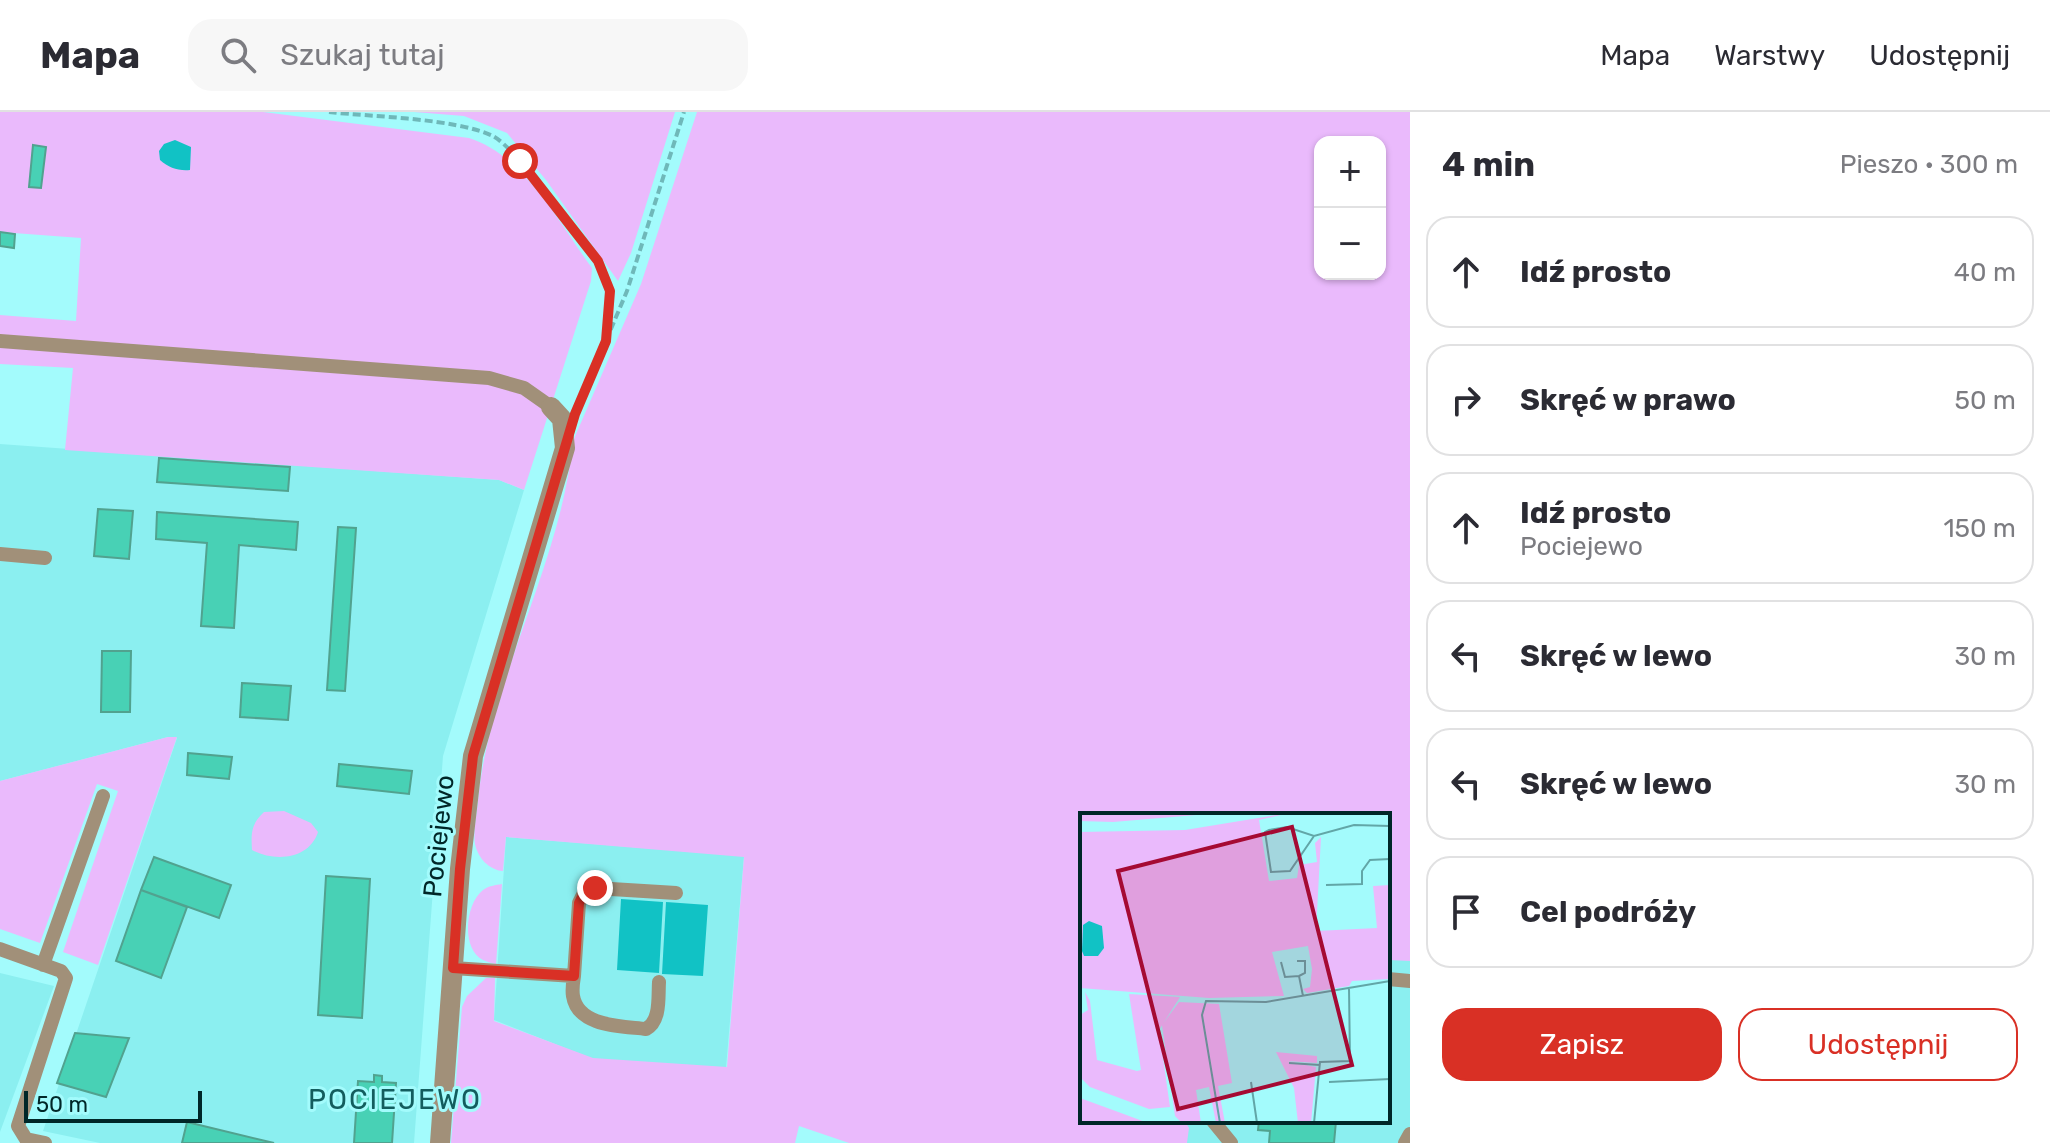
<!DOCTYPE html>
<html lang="pl">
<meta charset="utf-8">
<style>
:root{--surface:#fff;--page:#f7f7f7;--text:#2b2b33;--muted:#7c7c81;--line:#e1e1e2;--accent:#d93025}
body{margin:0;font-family:Rubik,sans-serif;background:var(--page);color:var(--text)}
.controls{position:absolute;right:24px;top:24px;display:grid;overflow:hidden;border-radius:16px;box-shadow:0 2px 6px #0004}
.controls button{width:72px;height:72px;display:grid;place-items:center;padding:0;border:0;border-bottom:2px solid var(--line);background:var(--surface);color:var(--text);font:40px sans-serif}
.scale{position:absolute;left:24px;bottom:20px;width:178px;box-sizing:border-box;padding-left:8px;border:4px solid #002728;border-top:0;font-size:22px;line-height:28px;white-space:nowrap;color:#002728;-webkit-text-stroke:6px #a3fbfc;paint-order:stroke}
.stop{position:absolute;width:24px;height:24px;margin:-18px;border:6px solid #d93025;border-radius:50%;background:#fff}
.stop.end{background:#d93025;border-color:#fff;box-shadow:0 2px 8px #0008}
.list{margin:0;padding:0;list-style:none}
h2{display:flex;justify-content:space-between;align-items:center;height:104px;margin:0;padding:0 32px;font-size:34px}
h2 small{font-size:26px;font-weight:400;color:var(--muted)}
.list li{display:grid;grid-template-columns:52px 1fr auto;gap:24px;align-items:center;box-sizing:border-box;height:112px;margin:0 16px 16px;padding:0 16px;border:2px solid var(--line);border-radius:24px}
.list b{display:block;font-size:30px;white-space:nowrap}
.list p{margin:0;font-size:26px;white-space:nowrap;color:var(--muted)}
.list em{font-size:26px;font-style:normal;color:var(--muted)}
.actions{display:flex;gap:16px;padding:24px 32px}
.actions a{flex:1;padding:18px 0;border:2px solid var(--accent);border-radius:24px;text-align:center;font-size:28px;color:var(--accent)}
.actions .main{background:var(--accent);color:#fff}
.icon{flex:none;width:44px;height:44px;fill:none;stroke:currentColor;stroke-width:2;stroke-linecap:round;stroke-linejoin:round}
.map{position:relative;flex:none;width:1410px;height:1031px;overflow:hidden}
header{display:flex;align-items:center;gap:48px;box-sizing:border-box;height:112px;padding:0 40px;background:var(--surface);border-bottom:2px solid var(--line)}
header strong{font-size:38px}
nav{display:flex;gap:44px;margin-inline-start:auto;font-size:28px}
.search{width:560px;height:72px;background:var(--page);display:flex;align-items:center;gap:20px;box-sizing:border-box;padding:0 28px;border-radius:24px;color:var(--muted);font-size:30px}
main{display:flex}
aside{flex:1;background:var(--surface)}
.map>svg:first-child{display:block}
.built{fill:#8beff0}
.green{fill:#eabafc;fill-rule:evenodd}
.water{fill:#11c2c5}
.building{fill:#48d1b5;stroke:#51a28f;stroke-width:2}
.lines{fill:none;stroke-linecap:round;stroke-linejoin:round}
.path{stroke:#6fb8b9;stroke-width:4;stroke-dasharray:8 4;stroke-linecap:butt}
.lane{stroke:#a19079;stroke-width:14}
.street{stroke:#a19079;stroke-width:20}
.route{stroke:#d93025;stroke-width:10}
.labels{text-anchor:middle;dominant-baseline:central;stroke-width:6;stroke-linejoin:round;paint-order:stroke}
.street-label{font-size:26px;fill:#002728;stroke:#a3fbfc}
.neighbourhood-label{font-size:28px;letter-spacing:2px;fill:#135d5e;stroke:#a3fbfc}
.inset-road{fill:none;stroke:#62a6a7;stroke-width:2}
.view{fill:#a50a33;fill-opacity:0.15;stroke:#a50a33;stroke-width:4}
.inset-edge{fill:none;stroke:#002728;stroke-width:4}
</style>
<header>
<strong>Mapa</strong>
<div class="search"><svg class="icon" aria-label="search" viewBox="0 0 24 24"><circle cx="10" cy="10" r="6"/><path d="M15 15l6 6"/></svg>Szukaj tutaj</div>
<nav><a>Mapa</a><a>Warstwy</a><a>Udostępnij</a></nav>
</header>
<main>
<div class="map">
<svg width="1410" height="1031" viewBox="0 0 1410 1031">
<rect width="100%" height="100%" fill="#a3fbfc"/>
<path class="built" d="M0,332L499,368L524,378L443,644L414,1031H100L43,1019L177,626L168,625L0,669Z
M506,725L744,744L726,956L593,947L494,908Z
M1388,830L1410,832V1031H1099L1101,1009H1388Z
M0,861L54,874L0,1020Z"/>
<path class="green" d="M0,0H263L469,26C524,43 559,111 592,156L591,169L524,378L499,368L65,338L73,256L0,252V203L76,209L81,126L0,120Z
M414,0H675L631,141L618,169L546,68L507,21L464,4Z
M697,0H1410V849L1388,848V703H1082V1009H1185L1189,1016L1187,1031H849L799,1014L795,1031H451L462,895L467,884L486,866H495L494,909L593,946L727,955L744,745L506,725L503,759C489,758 478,746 475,732C473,719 477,702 478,689C490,565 561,453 573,329L641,172ZM1320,30H1380V162H1320Z
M168,625H177L98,853L63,840L118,679L97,672L40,831L0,817V669Z
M284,699L311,711L318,720C309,748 274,750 252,738C251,721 251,712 264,700Z
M502,772L496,852C492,851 487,850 483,848C461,837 465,792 483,778C488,774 496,773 502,772Z"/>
<path class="water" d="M175,28L191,35L190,58C178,59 169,56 160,48L159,39L164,32Z
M621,787L663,790L659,861L617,858Z
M666,790L708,793L703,864L662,862Z"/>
<path class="building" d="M33,33L46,35L41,76L29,75Z
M0,120L15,122L14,136L0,134Z
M159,346L290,355L288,379L157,370Z
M98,397L133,399L129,447L94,444Z
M157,400L298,410L296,438L239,433L234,516L201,514L207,431L156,427Z
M338,415L356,416L345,579L327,578Z
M102,539H131L130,600H101Z
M242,571L291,574L288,608L240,605Z
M188,641L232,645L229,667L187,663Z
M339,652L412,659L409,682L337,674Z
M154,745L231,773L219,806L141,778Z
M326,764L370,767L362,906L318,903Z
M141,778L187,795L161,866L116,849Z
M75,921L129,926L106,985L57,971Z
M374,963L382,964V970L396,971L392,1031H354L358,969L374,970Z
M1259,1009H1336L1334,1031H1269L1270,1019L1258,1018Z
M187,1010L274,1031H182Z"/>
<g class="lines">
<path class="path" d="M329,0C374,5 454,6 493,24C516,35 607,155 610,180C612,195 607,214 606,229
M578,295L627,179L684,0"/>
<path class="lane" d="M0,229L489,266L524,276L551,295
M0,442L45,446
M0,837L61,859L66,866L18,1014L26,1027L45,1031
M43,853L103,684
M453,856L574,864L579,791L585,779L595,776L676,781
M574,864C573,870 572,878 573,884C578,915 622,914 646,917C661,909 658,885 659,870
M1388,867L1410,869
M1213,1009L1231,1031
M1405,1031L1410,1022"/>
<path class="street" d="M440,1031L460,757L473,644L565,336L562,307L551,295"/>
</g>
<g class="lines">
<path class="route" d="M520,49L598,149L610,179L606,229L575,302L473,644L460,757L453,856L574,864L579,791L585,779L595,776"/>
</g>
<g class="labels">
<g class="street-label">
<text transform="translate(439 724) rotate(-84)">Pociejewo</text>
</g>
<g class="neighbourhood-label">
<text x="395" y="987">POCIEJEWO</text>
</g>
</g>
<g transform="translate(1080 701)">
<rect width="310" height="310" fill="#a3fbfc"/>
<path d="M0,0H140L33,9L0,8ZM209,0L179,7L189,68L217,65L219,52L237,49L235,30L241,24L236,118L297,115L293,73L310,72V166L272,168L269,173L227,180L223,176L230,174L232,156L228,133L192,139L204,183L129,185L0,175V19L105,17ZM5,179L10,188L17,247L57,258L61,257L49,181L100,184L79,217L90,294L69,296L10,274L1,265L0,202L8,197ZM99,189L139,191L152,270L138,273L145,310H136L129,274L116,277L121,310H102L95,303L82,212ZM196,239L237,243V250L207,248L236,254L231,310H218L214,275ZM0,285L41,300L68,310H0Z" fill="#eabafc"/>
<path d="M9,108L22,113L24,135L18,143H4L2,138L3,112Z" fill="#11c2c5"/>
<path class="inset-road" d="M234,23L210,58L191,59L185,19L189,17L207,14L234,23L274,12L310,13M246,72L282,71V58L290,47L310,46M217,148H225V160L219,163M201,149L205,164L219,163L223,183M209,250L240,252M171,269L177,310M249,269L310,266M140,310L122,202L126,188L186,189L310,168M234,310L240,249L270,248L269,175"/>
<path class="view" d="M212,14L272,252L98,296L38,58Z"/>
<rect width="310" height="310" class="inset-edge"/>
</g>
</svg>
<div class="controls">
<button>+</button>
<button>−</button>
</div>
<div class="scale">50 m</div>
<div class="stop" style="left:520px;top:49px"></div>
<div class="stop end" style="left:595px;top:776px"></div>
</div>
<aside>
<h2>4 min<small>Pieszo · 300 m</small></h2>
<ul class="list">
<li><svg class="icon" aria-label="ahead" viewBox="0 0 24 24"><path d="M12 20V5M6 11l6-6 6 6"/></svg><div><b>Idź prosto</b></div><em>40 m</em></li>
<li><svg class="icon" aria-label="right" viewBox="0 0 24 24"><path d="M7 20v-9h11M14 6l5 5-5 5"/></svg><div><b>Skręć w prawo</b></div><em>50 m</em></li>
<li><svg class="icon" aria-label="ahead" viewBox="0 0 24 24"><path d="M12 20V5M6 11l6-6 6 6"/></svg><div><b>Idź prosto</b><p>Pociejewo</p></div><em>150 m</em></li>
<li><svg class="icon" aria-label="left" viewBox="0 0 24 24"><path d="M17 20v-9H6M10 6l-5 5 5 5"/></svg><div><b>Skręć w lewo</b></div><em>30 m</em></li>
<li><svg class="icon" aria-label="left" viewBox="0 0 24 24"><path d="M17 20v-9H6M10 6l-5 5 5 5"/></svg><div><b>Skręć w lewo</b></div><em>30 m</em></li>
<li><svg class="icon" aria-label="arrive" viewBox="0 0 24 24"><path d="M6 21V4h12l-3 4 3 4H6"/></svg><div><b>Cel podróży</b></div></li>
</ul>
<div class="actions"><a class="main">Zapisz</a><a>Udostępnij</a></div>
</aside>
</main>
